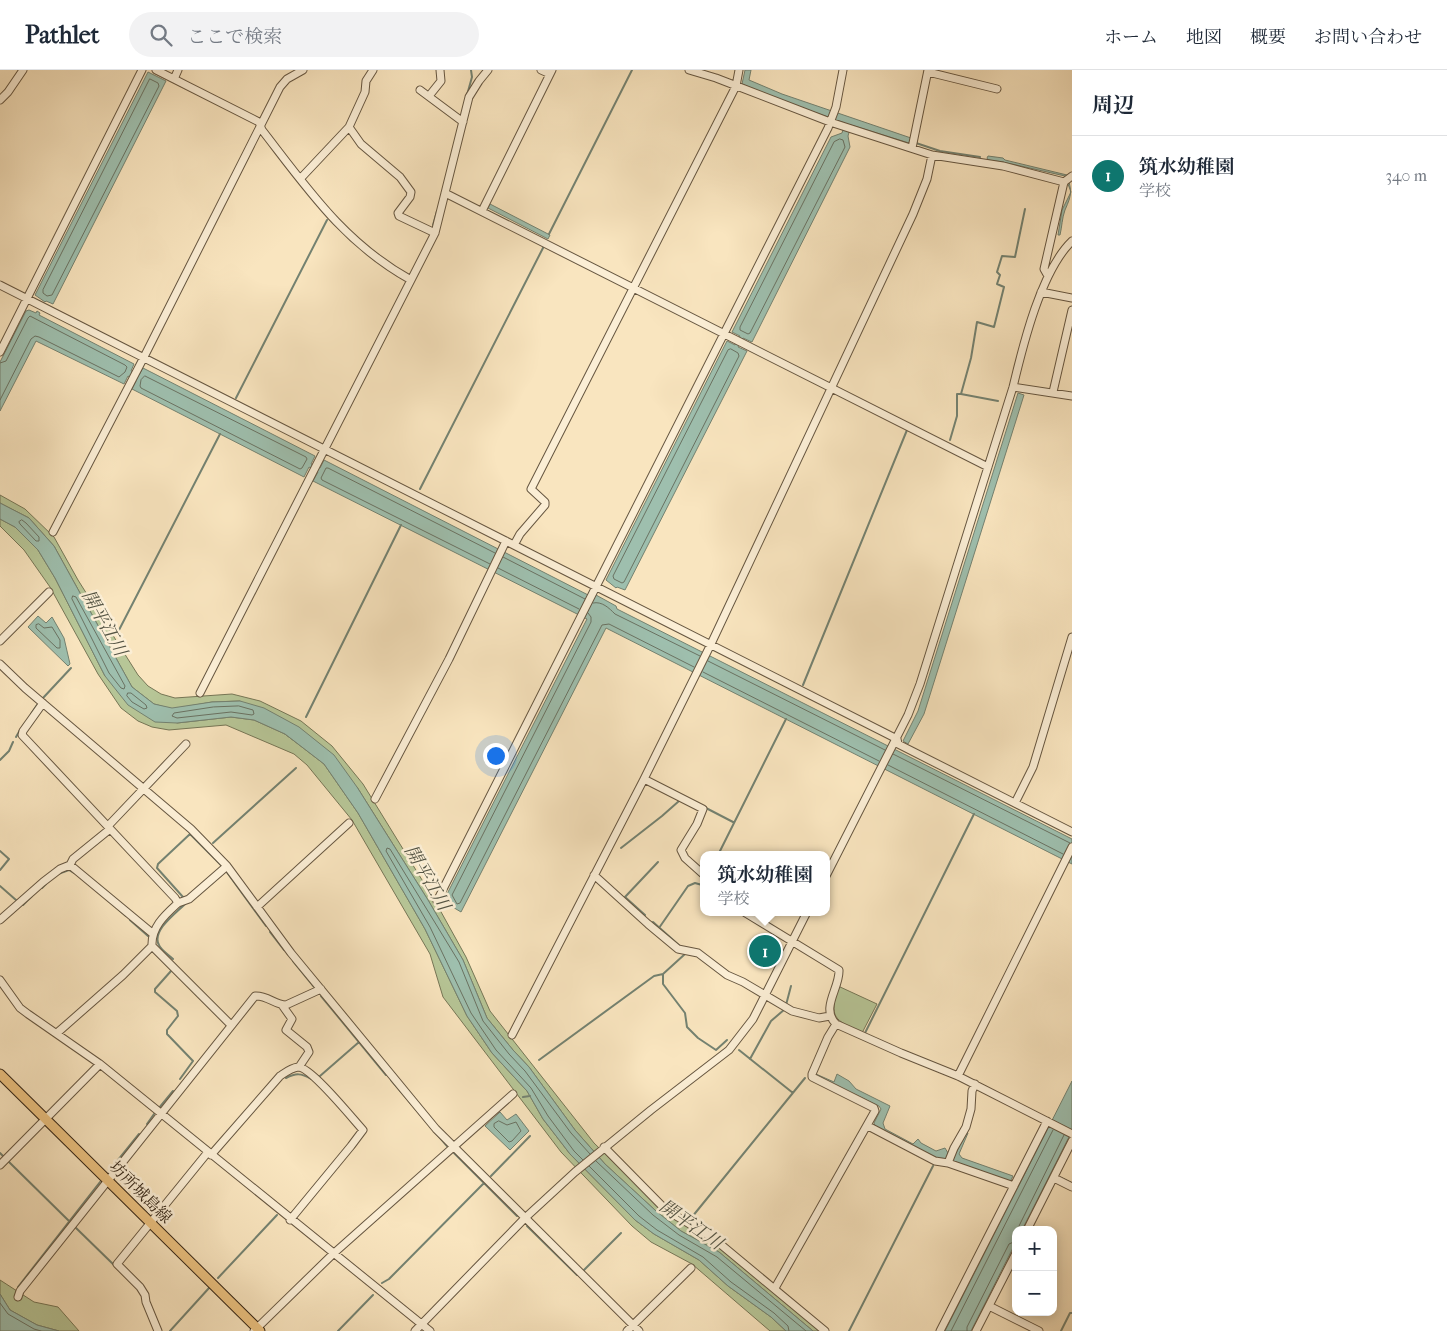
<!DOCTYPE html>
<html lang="ja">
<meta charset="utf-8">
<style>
:root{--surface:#fff;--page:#f2f2f3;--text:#1f2937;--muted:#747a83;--line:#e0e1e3;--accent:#0f766e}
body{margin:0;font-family:"IM FELL French Canon","Noto Serif JP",serif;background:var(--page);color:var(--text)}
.controls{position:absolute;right:15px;bottom:15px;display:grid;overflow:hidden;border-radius:10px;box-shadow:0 2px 12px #0003}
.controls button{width:45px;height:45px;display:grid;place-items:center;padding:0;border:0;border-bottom:1px solid var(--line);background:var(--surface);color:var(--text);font:25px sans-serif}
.you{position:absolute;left:495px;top:685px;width:18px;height:18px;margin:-12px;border:4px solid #fff;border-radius:50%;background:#1a73e8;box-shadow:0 0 0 8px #1a73e833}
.badge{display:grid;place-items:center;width:32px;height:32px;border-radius:50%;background:var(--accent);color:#fff;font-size:16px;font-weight:700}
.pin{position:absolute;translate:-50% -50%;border:2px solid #fff;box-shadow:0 1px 5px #0006}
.popup{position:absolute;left:700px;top:781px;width:130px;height:65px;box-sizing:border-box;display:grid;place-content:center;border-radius:10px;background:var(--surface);filter:drop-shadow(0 1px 4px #0005);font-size:16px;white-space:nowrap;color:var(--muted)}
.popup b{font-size:19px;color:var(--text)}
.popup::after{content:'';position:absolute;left:50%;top:100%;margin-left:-10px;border:10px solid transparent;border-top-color:var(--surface)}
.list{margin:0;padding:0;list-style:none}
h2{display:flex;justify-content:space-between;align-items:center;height:65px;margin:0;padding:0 20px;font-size:21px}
h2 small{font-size:16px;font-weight:400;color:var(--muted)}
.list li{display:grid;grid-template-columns:32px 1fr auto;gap:15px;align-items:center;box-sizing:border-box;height:80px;padding:0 20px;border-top:1px solid var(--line)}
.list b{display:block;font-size:19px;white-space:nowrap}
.list p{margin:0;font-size:16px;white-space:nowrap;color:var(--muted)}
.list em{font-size:16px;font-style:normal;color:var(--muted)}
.icon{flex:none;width:28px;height:28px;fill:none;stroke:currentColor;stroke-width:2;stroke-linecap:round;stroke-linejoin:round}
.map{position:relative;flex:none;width:1072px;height:1261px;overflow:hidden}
header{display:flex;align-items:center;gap:30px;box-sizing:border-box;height:70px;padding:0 25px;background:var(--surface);border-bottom:1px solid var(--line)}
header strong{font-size:24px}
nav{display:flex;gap:28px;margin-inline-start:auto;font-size:18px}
.search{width:350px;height:45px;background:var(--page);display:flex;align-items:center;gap:12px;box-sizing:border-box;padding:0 18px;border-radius:28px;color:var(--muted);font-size:19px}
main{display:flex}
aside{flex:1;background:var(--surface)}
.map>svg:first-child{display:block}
.green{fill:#b7c697;stroke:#767656}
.water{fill:#9ebfae;stroke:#748271}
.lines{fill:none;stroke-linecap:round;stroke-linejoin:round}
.shore{stroke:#6a7262;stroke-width:1}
.stream{stroke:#748271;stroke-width:2}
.minor-casing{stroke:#665640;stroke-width:9}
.major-casing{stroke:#352616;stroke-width:11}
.minor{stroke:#fbeed5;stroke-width:7}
.major{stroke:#ecc280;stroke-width:9}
.labels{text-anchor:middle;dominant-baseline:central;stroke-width:5;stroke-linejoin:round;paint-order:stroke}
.street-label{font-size:16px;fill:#352616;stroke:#fbeed5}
.water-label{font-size:18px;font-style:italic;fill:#545444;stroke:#fbeed5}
</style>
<header>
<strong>Pathlet</strong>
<div class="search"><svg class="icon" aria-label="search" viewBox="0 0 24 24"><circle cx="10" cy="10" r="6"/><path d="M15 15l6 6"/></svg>ここで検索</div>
<nav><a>ホーム</a><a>地図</a><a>概要</a><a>お問い合わせ</a></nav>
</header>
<main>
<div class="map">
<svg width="1072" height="1261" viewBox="0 0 1072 1261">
<rect width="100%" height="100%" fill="#f9e5bf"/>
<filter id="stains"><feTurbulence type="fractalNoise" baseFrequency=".004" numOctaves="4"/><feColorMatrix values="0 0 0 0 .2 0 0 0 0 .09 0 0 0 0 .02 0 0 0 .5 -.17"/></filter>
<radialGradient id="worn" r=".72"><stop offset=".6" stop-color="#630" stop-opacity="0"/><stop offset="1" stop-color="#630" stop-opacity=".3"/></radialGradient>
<path class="green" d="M0,425L25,439L54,467L78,510L138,605L148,616L161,624L175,628L232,624L260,631L301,651L332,676L363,714L435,831L466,887L490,941L594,1073L665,1142L716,1173L822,1261H813L719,1182L681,1161L656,1141L605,1094L575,1060L529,997L513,980L487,948L463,890L428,830L357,717L240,631L212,632L172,639L154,634L132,617L54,476L29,448L0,433Z
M0,449L15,457L38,480L55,508L105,606L177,653L231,647L254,650L285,664L324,694L358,743L425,859L467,946L492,983L527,1021L543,1049L570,1084L635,1150L654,1164L699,1190L728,1216L771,1247L786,1261H770L692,1194L651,1172L632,1156L561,1082L443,927L430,884L352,750L307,695L294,684L226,655L169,660L152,657L138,651L121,638L98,604L50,517L24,480L0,456Z
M838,916L877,934L862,963C834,949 829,949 838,916Z
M0,1210L34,1232L58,1237L79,1261H59L37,1255L10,1240L0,1224Z"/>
<path class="water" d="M745,0H751L749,10L782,24L911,68L909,73L851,55L848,66L850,77L752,272L743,268L738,277L747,281L625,520L617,517L616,518L606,510L727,271L735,275L740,266L732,262L831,67L842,63L845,53L780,30L742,14Z
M148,2L166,11L53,234L46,231L45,232L35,225Z
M988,86L1003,88L1005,90L1067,105C1072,122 1072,124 1065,140C1062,148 1062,157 1060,165H1058L1062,140L1071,122L1065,106L1003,92L988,90L987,88Z
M490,134L550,165L548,169L488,138Z
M29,240L36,243L37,241L40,243L39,245L134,294L131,301L139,305L143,298L315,386L311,394L320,398L324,390L594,528L596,525L616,536L617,539L1072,769V794L606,558L461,842L451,836L446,826L587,549L313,411L318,402L309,397L304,407L132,319L136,311L128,306L124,314L36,271L0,341V292L26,241Z
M1018,323L1024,325L924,644L908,674L903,671L918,641Z
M0,433L29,448L54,476L132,617L154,634L172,638L212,632L240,631L264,638L299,657L334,685L357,717L428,830L463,890L487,948L513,980L529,997L575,1060L605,1094L656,1141L681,1161L719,1182L813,1261H786L771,1247L728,1216L699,1190L654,1164L635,1150L570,1084L543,1049L527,1021L492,983L467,946L425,859L358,743L324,694L285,664L254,650L231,647L177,653L155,652L128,635L105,606L55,508L38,480L15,457L0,449Z
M38,546L46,553L52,547L64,568L70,594L68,596L28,557Z
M816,1004L834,1012L837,1004L849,1011L856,1019L890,1036L883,1053L885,1059L913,1074L918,1069L921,1073L936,1081L945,1078L948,1083L953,1084L956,1083L966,1062L968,1063L959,1084L962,1088L1013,1106L1010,1112L956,1092L952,1089L937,1088L875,1057L874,1053L881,1039L879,1036L816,1006Z
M1072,1011V1061L1022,1160H1016V1172L971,1261H945Z
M500,1042L507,1050L516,1044L529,1061L510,1080L485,1056Z
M0,1224L10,1240L37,1255L59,1261H0Z"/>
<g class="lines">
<path class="shore" d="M150,9L158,13L159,16L52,225L47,226L43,223V220Z
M840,69L843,70L845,77L750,263L748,264L740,260V257L834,72Z
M731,279L738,283L739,286L624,512L622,513L614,509L613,506L728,280Z
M0,293L6,291L28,248L30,246L125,295L127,297L125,302L119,307L39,267L35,266L31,269L0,330
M145,306L306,387L307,389L302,398L300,399L141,318L140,316L141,310Z
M22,450L26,453L39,467V471H36L20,454L19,452Z
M503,487L585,529
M490,494L322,410L321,408L326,398H328L495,483
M498,498L579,539
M73,526L76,527L125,616L124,619L121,618L109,603L72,529Z
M593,533C602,531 609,538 615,544L700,586
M588,543L591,547V552L452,825L457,834L460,833L602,555L609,554L694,597
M39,554L44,558L52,557L60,570V578H57L36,558V555Z
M708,591L885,680
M703,602L879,691
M128,623H131L146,635L147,638L144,639L132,632L127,626Z
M239,636L253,640L254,644L252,645L231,642L177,648L172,646L174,643L213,637Z
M893,684L1070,773
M888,695L1063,784
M499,1051L507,1055L516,1052L521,1061L512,1071L509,1072L494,1057V1054Z
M583,1090L574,1081L548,1046L531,1018L496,980L471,943L430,857L386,781L387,778L390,779L459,892L483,951L509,984L525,1001L571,1063L590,1084
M596,1091L653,1145L679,1165L717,1187L806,1261
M589,1096L639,1146L657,1160L703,1187L731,1212L774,1243L788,1256L789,1261
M1018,1160L1019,1156L1064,1065
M0,1233L8,1244L34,1259L41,1261
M951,1261L1053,1060
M967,1261V1257L1009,1174L1016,1171"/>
<path class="stream" d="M467,25L472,7L471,0
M916,73L940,81L980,87
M433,155L437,141
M549,164L632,0
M236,328L327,150
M998,331L961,324L971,288L977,252L994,257L1004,217L997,214L1000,205L997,202L1002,186L1015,187L1025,139
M950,370L957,346V324H961
M420,419L544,176
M119,560L220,364
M803,615L907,360
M43,628L71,598
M31,644L37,635
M306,647L401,455
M16,667L20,660
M0,690L9,681L13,672
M706,738L733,752
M213,773L296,698
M621,778L662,746L679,731
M0,781L9,789L0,800
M718,785L786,649
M226,801L266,856
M58,804L69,800L74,803
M0,816L16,830
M42,818L46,814
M183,827L157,798L158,794L190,764L222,796
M109,831L126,846
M23,835L32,826
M645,845L625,827L658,792
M130,850L148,866
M653,852L681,877
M659,858L688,816L695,813L702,815L704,811
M270,862L284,880
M685,884L663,904V914L685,943L687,957L698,968L716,980L727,970
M173,889C169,885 161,880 159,875C151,861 176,843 185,834
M293,891L315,918
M171,901L155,919V922L177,941L178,946L167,960V964L193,991L180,1009
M321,926L386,1005
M786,935L791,916
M865,963L974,744
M739,980L793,1023
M750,989L771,951L785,939
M539,990L654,906L663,904
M320,1006L359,972
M286,1008C296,1003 301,1003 311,1009
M391,1010L447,1076
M523,1027L530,1026
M159,1038L173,1021
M147,1054L154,1044
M453,1082L517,1146
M0,1083L4,1087
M8,1091L69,1151
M110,1100L139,1064
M491,1106L530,1066
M1059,1107L1072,1113
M692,1147L805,1008
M527,1156L577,1205
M75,1157L115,1196
M583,1201L621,1163
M218,1208L277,1145
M382,1213L389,1209L484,1113
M18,1217L100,1112
M170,1261L209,1218
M338,1261L373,1225
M849,1261L933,1096
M1061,1261L1070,1243H1072"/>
<defs>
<path id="minor" d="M156,0L259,52L262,60C307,118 344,173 411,210
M373,0L366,11L365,22L349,57L361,74L400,107L411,122L410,127L398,143L399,146L435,163
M541,0L550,4
M689,0L716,8L830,52L932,85L1003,96L1064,112L1072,106
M928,2L997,19
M174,9L178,0
M420,20L463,52
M429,26L441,11L440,0
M0,30L8,22L23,0
M912,78L928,0
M300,109L349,57
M445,123L988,397
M482,141L552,0
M1048,206L1044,199L1064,112
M0,215L897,669L898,674L1072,762
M1041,222L1072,228
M0,282L142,0
M1013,317L1072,326
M1053,322L1072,240
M53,462L144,287L280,17L287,9L303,0
M514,475L520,464L545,435V432L531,419L736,16L739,0
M0,571L49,522
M0,594L25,618L191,759L227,796L291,883L436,1059L639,1261
M200,623L435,163L469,27L479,11L488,0
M43,633L23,661L22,665L175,828L178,833C165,845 151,857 152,876L231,955
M644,709L703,739L697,754L681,780L685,788L704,805
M375,729L449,589L506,471
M1015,733L1033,697L1072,567
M108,756L186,674
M70,795L152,863
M594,805L648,854L678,879L698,883L727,905L743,912L792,941L819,948L830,946
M826,806L908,645L920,614L1013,317C1023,275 1041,201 1072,171
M437,831L828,58L836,37L843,0
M178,833L189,829L227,796
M257,837L349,753
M744,842L839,900C840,918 820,938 836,954L901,983L958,1006L1072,1064
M0,850L43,812L60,799L70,795L73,789L110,759
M0,910L20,938L28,944L100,994L430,1261
M282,935L292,949L286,960L307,977L309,982L299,997
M57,963L123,905L152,876
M512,965L644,709L711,574L913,144L927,109L932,85
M958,1006L1072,777
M868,1056L935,1091L948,1093L1014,1116
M604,1077L666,1140L713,1168L825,1261
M211,1085L280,1006C286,1002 291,998 298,997C311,997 352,1048 363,1060L351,1076L290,1150
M948,1093L954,1078L966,1057L971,1039L972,1021L975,1014
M0,1095L100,994
M1054,1108L1072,1117
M1027,1160L1072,1071
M775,1218L875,1041L874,1038L812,1007V1004L828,967L836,954
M18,1227L20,1221L255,926C267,925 275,935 286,935L321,919
M989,1236L1039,1261
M158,1261L146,1232L145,1225L140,1217L117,1194L208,1082
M254,1261L333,1184L513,1024
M415,1261L525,1148L575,1102L651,1040L729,980L753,949L807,842
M627,1261L691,1198
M940,1261L1047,1051
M976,1261L1016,1183"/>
<path id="major" d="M0,1004L260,1261"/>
</defs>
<use href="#minor" class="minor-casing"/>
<use href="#major" class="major-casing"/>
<use href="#minor" class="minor"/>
<use href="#major" class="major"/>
</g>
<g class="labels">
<g class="street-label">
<text transform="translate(141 1122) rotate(45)">坊所城島線</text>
</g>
<g class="water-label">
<text transform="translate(104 553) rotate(61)">開平江川</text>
<text transform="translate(427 808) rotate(60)">開平江川</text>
<text transform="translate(691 1155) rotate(35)">開平江川</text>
</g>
</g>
<rect width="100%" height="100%" filter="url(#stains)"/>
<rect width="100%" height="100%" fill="url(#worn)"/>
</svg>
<div class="controls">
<button>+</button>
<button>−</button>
</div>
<div class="you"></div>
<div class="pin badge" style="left:765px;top:881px">1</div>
<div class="popup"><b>筑水幼稚園</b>学校</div>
</div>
<aside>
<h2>周辺<small></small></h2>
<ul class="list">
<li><span class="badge">1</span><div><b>筑水幼稚園</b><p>学校</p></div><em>340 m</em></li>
</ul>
</aside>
</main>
